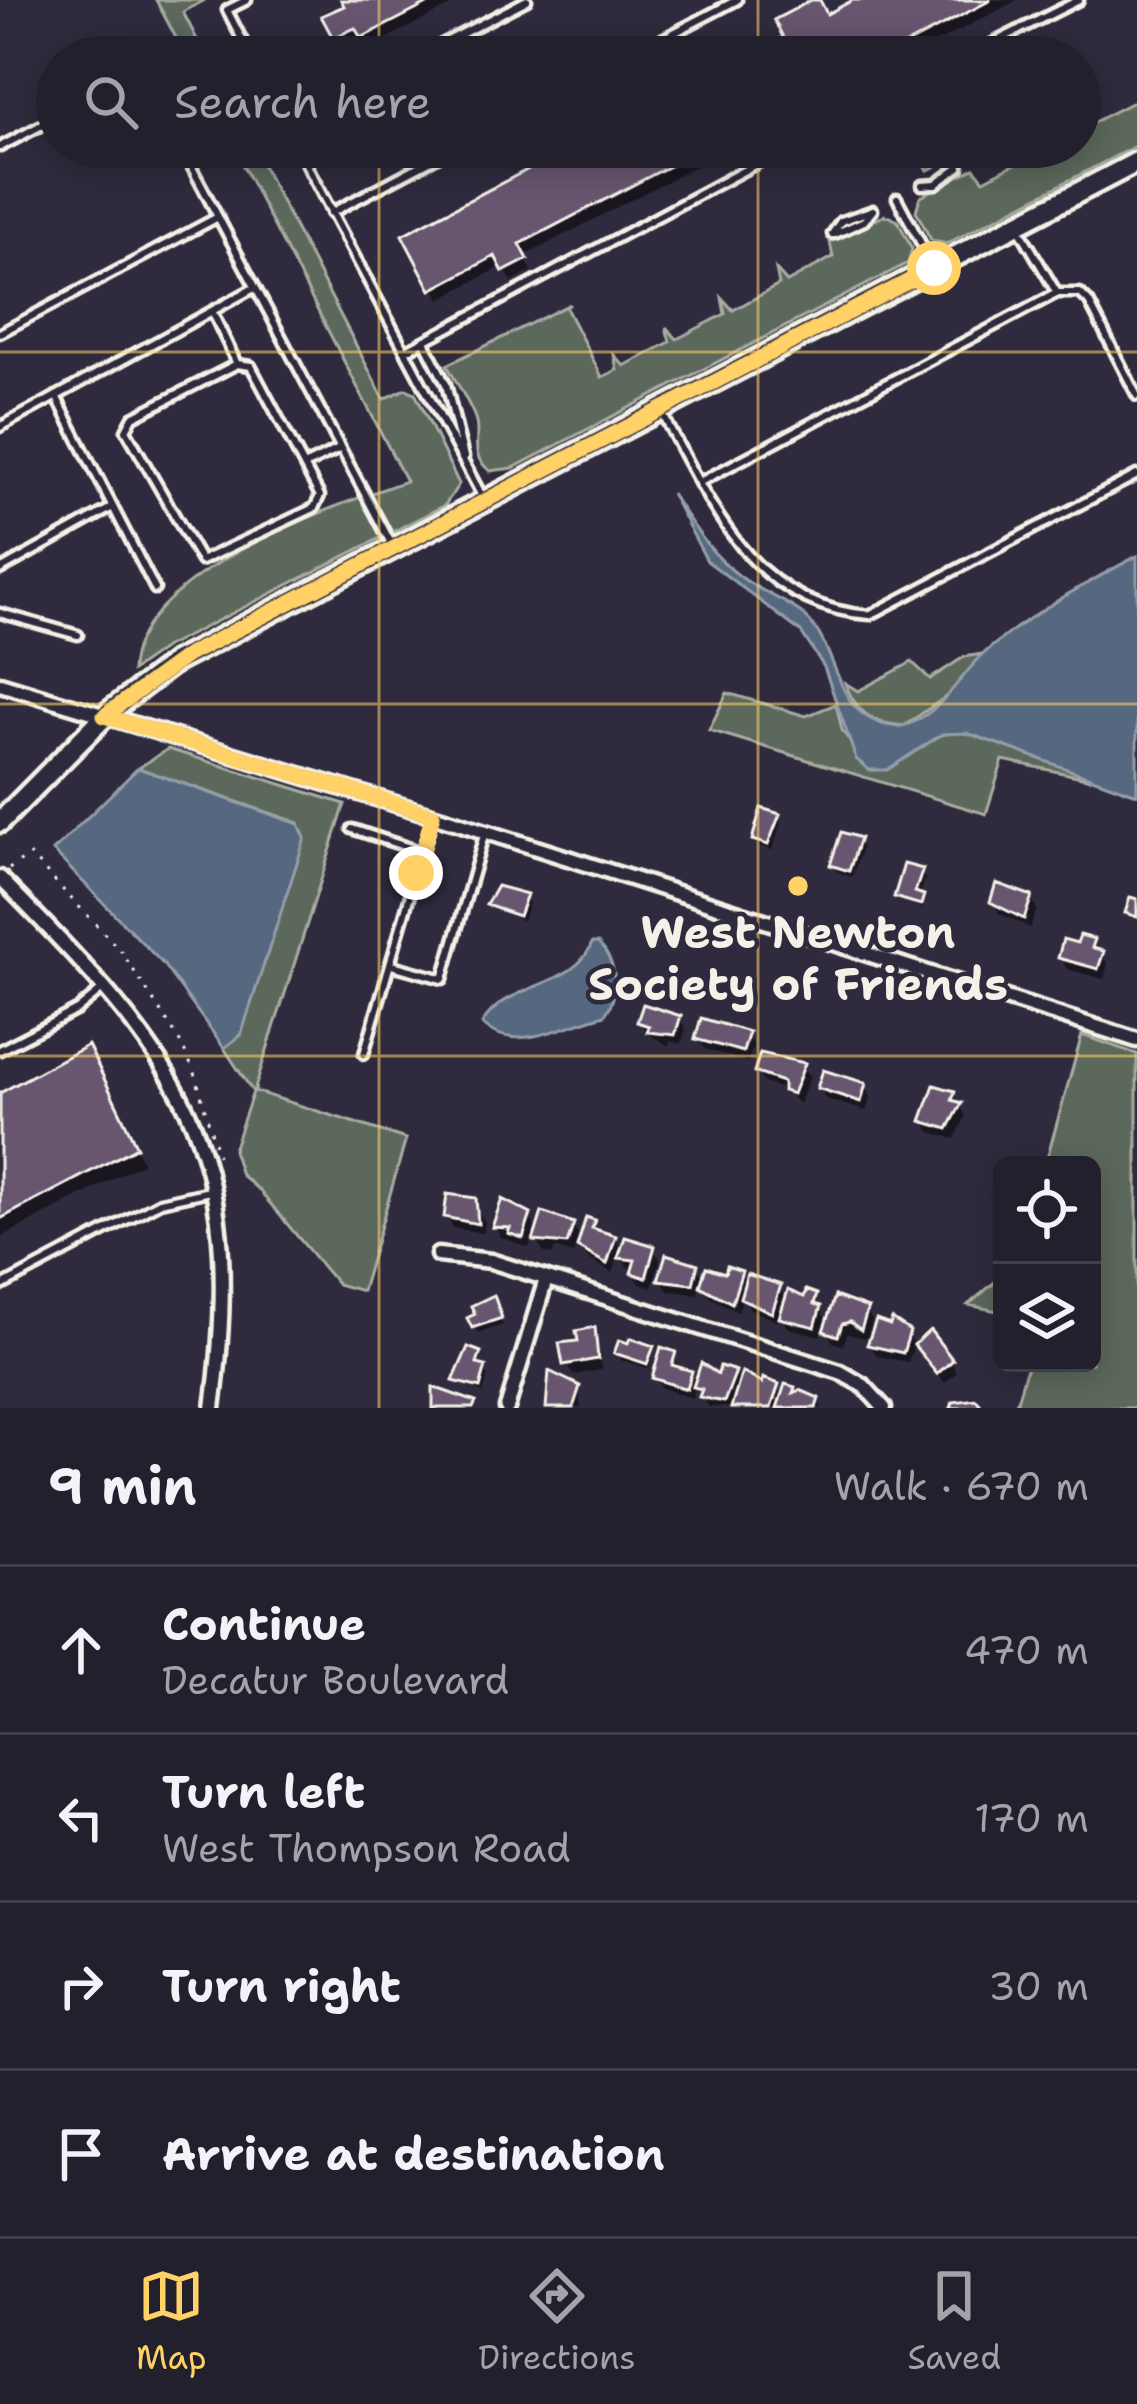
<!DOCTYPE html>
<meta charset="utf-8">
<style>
:root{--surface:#23202e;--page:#2f2d3a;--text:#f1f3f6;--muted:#a3a3aa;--line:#403e4a;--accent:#ffd166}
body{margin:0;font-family:"Shantell Sans",sans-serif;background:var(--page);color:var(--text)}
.controls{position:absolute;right:36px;bottom:36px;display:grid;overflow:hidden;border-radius:18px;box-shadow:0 6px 30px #0003}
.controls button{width:108px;height:108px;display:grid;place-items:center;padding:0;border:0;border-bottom:3px solid var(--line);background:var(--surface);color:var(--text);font:60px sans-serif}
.stop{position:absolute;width:36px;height:36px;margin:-27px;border:9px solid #ffd166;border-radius:50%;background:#fff}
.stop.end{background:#ffd166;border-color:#fff;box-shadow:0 3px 12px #0008}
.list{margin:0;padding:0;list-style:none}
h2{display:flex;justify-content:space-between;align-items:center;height:156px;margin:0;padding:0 48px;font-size:51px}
h2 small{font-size:39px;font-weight:400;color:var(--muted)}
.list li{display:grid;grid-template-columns:78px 1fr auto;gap:36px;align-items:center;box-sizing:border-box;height:168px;padding:0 48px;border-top:3px solid var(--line)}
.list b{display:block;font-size:45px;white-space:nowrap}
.list p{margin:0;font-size:39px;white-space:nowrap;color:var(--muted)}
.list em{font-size:39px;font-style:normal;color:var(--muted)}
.icon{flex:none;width:66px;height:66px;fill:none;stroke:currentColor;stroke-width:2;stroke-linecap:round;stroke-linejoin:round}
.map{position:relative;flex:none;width:1137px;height:1408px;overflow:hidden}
.search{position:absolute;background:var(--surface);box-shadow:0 6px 30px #0003;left:36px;right:36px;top:36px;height:132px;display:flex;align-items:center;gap:30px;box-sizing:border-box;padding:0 42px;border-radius:66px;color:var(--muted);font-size:45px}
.sheet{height:828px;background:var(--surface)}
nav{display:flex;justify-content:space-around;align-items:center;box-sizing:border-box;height:168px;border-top:3px solid var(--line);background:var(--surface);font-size:33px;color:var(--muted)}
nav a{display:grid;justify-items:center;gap:6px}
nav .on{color:var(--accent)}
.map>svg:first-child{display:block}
.green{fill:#5c675b;stroke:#a8aca2;stroke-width:3}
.water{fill:#54677f;stroke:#949ea9;stroke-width:3}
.shadow{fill:#0007}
.building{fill:#67556f;stroke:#f4f1e8;stroke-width:3}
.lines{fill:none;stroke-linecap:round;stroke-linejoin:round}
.lane-casing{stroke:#f4f1e8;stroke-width:15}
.street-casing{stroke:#f4f1e8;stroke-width:21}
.secondary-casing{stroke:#f4f1e8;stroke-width:27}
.path{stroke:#f4f1e8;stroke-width:3;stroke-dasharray:3 9;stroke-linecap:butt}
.lane{stroke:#2f2a3d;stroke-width:6}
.street{stroke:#2f2a3d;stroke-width:12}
.secondary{stroke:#2f2a3d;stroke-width:18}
.route{stroke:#ffd166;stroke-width:15}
.grid{fill:none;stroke:#ffd166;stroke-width:3;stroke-opacity:0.55}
.poi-dot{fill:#ffd166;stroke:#2f2a3d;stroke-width:4.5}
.labels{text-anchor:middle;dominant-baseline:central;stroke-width:9;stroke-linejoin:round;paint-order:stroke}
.poi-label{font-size:45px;font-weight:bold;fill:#f4f1e8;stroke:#2f2a3d}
</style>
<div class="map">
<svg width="1137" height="1408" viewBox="0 0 1137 1408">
<rect width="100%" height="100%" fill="#2f2a3d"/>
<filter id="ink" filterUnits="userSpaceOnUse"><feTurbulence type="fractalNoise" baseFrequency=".00833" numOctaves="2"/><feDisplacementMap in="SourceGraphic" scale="24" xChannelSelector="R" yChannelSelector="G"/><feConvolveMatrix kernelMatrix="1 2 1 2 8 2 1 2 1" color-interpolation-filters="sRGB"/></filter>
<g filter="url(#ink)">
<path class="green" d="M156,0H205L183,12L206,57H186Z
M1137,100V145L946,244L931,240L916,211L920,197L974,168L984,180L1030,156L1027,147L1038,152L1080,147V130L1085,127L1081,114L1092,123Z
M233,147H253L384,399L406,389L415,393L459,484L445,505L166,647L132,671C134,575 328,508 406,481Z
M890,147L900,155L907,147H933L940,164L928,170L915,153L892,164L880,161L875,152Z
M885,215L898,221L912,249L908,263L513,468L490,471C467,453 482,440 475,418C468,400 456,382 447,365L570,304L566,308L602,377L617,370L614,355L624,366L670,342L666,327L677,339L725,314L722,298L733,310L779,285L776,270L787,282L833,257L830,242Z
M982,654L957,689L904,726C872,724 856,713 845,683L858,691L912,662L930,679L964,657Z
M727,693L806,716L836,704L842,730L869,770C904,770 916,741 945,734C991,724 1051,762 1091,779L1003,760L986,814L709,730Z
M168,749L345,804L254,1091L406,1139L362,1291L337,1284L259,1190L241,1175L233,1150L253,1092L224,1048L241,1035L299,823L138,768Z
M1082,1035L1137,1054V1408H1015L1028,1363H1092V1165H1045Z
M1002,1276V1312L968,1305Z"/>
<path class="water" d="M671,493C692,524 710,554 741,577C760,592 786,600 804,615C831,639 837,691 858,710C871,722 893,731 909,724C947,708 960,673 989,649C1034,611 1085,584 1137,556V794L967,733L942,734L887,770H869L856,759L824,667L801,632L707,561Z
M138,768L299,824L305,838L241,1035L224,1048L163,964L53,851Z
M592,943H598C617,962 621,992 605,1015C564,1025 515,1055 482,1024C504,982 576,989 592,943Z"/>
<path class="shadow" d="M344,0H462L370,47L364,37L342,48L326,18L347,7Z
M859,0H1018L908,57H751Z
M578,147H732L524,256L532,271L512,282L503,266L440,299L406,236Z
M778,816L782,823L772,850L759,846L755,839Z
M858,841L862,848L852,877L837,872L833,865Z
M921,872L925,879L919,897L924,910L897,896Z
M525,897L529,903L523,921L489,905Z
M1030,898L1037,909L1030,928L999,913L993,901Z
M1093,942L1108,964L1104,979L1067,969L1061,958Z
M679,1018L686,1029L681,1044L670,1041L669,1046L647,1033L640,1022Z
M747,1034L753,1045L748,1062L705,1049L698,1038Z
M95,1064L143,1163L0,1238V1096Z
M803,1066L810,1077L799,1104L785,1090L764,1083L757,1072Z
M864,1086L871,1097L866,1111L826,1099L820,1088Z
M953,1093L966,1116L955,1139L930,1132L924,1121Z
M468,1198L485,1222L483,1233L453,1228L447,1217Z
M529,1217L539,1234L572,1225L582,1241L593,1222L599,1233L614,1238L623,1253L653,1249L660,1260L652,1287L640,1284L619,1254L613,1273L587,1258L577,1241L573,1254L555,1248L552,1255L543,1252L533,1235L529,1248L501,1237L495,1227Z
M696,1266L705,1281L708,1270L740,1274L747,1285L779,1287L787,1301L815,1296L828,1325L866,1310L872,1321L867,1338L847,1334L843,1346L833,1342L823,1326L820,1336L789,1328L780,1314L778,1322L750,1309L743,1296L738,1312L710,1297L701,1282L698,1294L668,1291L662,1280Z
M496,1305L503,1325L478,1333L471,1319Z
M593,1331L602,1370L573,1375L566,1364Z
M908,1333L914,1345L908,1362L877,1356L870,1345Z
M652,1348L650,1369L621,1360L618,1353Z
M479,1354L480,1368L488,1376L483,1393L456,1381Z
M674,1354L679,1370L690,1374L697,1385L734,1374L741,1385L777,1386L784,1398L787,1388L817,1400L822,1408L709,1407L696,1386L692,1398L662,1388L655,1377Z
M924,1356L951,1361L957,1372L945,1383Z
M551,1376L578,1388L581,1408H549Z"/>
<path class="building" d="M341,0H435L361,38L355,28L333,38L321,16L344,6Z
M812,0H820L827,14L853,0H991L882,57H744L783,37L774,20Z
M571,147H706L520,244L528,259L503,272L495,256L431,290L402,235Z
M761,808L780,814L768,845L752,840Z
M841,832L860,838L849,871L830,865Z
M904,864L923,869L915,892L924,895L921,905L894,897Z
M996,883L1032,896L1024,919L990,902Z
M497,886L527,894L519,916L486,905Z
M1130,897L1137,899V917L1125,913Z
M1080,935L1095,939L1092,948L1104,951L1098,969L1058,958L1063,939L1077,943Z
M643,1004L681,1016L675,1035L647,1032L649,1026L637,1022Z
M701,1018L749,1032L743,1052L695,1039Z
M88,1045L137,1147L0,1219V1093Z
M760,1053L805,1063L793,1094L783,1091V1082L754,1072Z
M823,1070L866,1083L861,1102L817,1088Z
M934,1085L955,1091L952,1100L962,1103L948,1129L921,1121Z
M447,1194L476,1198L478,1224L444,1217Z
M502,1199L531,1214L523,1238L508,1233L510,1228L492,1227Z
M542,1212L574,1223L567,1244L533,1241Z
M586,1217L595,1220L592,1228L616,1236L607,1264L577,1247Z
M625,1237L655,1246L646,1278L631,1273L635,1260L618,1258Z
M666,1254L698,1264L693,1284L658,1280Z
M727,1266L742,1271L732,1303L700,1286L706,1267L725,1273Z
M747,1274L781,1285L772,1313L740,1298Z
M788,1290L804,1297L806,1290L817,1294L814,1304L821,1306L815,1327L779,1318Z
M494,1295L502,1318L472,1328L467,1318L475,1314L471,1306Z
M835,1296L868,1308L861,1330L850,1322L842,1324L838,1336L823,1331Z
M892,1319L910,1331L903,1353L867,1345L876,1320L890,1325Z
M595,1327L598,1359L563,1365L559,1343L578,1341L576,1331Z
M930,1330L953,1360L937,1374L914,1345Z
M630,1338L654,1346L647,1364L614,1353L619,1340L628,1343Z
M468,1347L481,1352L477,1364L486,1366L480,1388L453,1381Z
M661,1347L676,1352L672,1365L692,1371L687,1389L652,1378Z
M701,1363L718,1374L720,1366L736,1371L724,1402L699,1397L702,1389L693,1387Z
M549,1371L580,1386L573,1408H546Z
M742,1372L762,1383L763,1378L779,1384L771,1408H731Z
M785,1384L795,1387L793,1393L800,1390L819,1398L816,1408H777Z
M433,1387L476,1402L473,1408H433Z
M976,1399L983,1408H951L953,1402Z"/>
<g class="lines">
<defs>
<path id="lane" d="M247,0L227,10L251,57
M417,57L527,0
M628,57L737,0
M965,57L1079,0
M0,147L57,117
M181,147L392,545
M297,147L405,351L788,147
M820,147L831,154L843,147
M922,185L936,184L959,167
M897,198L932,264
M331,213L456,147
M1018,227L1057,293H1080L1089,302L1137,396
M832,234L841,221L873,210
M835,234L864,221L873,210
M212,311L237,364L251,366L320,496L314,508L201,561L126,430L133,417L237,364
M0,333L218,217
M424,341L446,384L464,457
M405,351L483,498
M56,396L155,589
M662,413C711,505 752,607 870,615L1137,475
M0,427L254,288
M304,466L339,449
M700,482L1057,293
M0,570L113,507
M0,613L78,635
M352,829L422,852
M392,965L443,979L484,835
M0,1050L77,1010L105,987
M364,1054L432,819
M0,1287L160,1202L214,1190"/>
<path id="street" d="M0,684L455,822L1137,1040
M0,878C180,1060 248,1140 213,1408
M438,1255L491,1261L840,1372L864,1386L884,1408
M507,1408L546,1279"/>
<path id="secondary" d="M0,822L110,711L175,662L1137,162"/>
</defs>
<use href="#lane" class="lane-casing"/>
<use href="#street" class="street-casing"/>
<use href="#secondary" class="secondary-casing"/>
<path class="path" d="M9,869L30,855L121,951L178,1038L195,1073L218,1156"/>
<use href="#lane" class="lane"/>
<use href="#street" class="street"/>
<use href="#secondary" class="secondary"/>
</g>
</g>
<g class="lines" filter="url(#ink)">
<path class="route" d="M416,873L433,815L104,716L188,655L934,268"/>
</g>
<path class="grid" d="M379,0V57M758,0V57M379,147V1408M758,147V1408M0,352H1137M0,704H1137M0,1056H1137"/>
<circle class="poi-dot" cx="798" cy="886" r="12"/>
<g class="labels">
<g class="poi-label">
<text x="798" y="932">West Newton<tspan x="798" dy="52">Society of Friends</tspan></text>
</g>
</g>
</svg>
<div class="controls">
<button><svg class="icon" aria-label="locate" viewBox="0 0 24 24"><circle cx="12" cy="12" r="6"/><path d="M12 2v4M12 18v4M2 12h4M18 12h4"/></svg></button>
<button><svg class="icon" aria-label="layers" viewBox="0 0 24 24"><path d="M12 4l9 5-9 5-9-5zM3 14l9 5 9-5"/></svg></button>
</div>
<div class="stop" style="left:934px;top:268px"></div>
<div class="stop end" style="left:416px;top:873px"></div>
<div class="search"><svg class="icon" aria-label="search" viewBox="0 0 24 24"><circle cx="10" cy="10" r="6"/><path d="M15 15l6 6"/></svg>Search here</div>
</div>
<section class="sheet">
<h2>9 min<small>Walk · 670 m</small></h2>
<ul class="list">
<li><svg class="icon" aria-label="ahead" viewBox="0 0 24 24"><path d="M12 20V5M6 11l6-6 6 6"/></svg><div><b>Continue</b><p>Decatur Boulevard</p></div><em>470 m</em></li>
<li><svg class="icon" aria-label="left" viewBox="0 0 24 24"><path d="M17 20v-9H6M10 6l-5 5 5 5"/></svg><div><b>Turn left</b><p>West Thompson Road</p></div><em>170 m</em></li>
<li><svg class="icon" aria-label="right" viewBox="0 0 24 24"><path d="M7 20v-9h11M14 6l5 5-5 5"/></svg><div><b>Turn right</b></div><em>30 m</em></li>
<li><svg class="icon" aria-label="arrive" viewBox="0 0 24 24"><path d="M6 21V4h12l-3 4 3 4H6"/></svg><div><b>Arrive at destination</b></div></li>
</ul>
</section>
<nav>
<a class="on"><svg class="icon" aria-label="map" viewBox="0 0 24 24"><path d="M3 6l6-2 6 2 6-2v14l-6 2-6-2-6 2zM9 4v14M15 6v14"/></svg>Map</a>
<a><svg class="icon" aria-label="directions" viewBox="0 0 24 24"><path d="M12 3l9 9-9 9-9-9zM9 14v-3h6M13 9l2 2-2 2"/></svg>Directions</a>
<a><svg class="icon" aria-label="saved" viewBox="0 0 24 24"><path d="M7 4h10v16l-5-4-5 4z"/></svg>Saved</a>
</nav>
